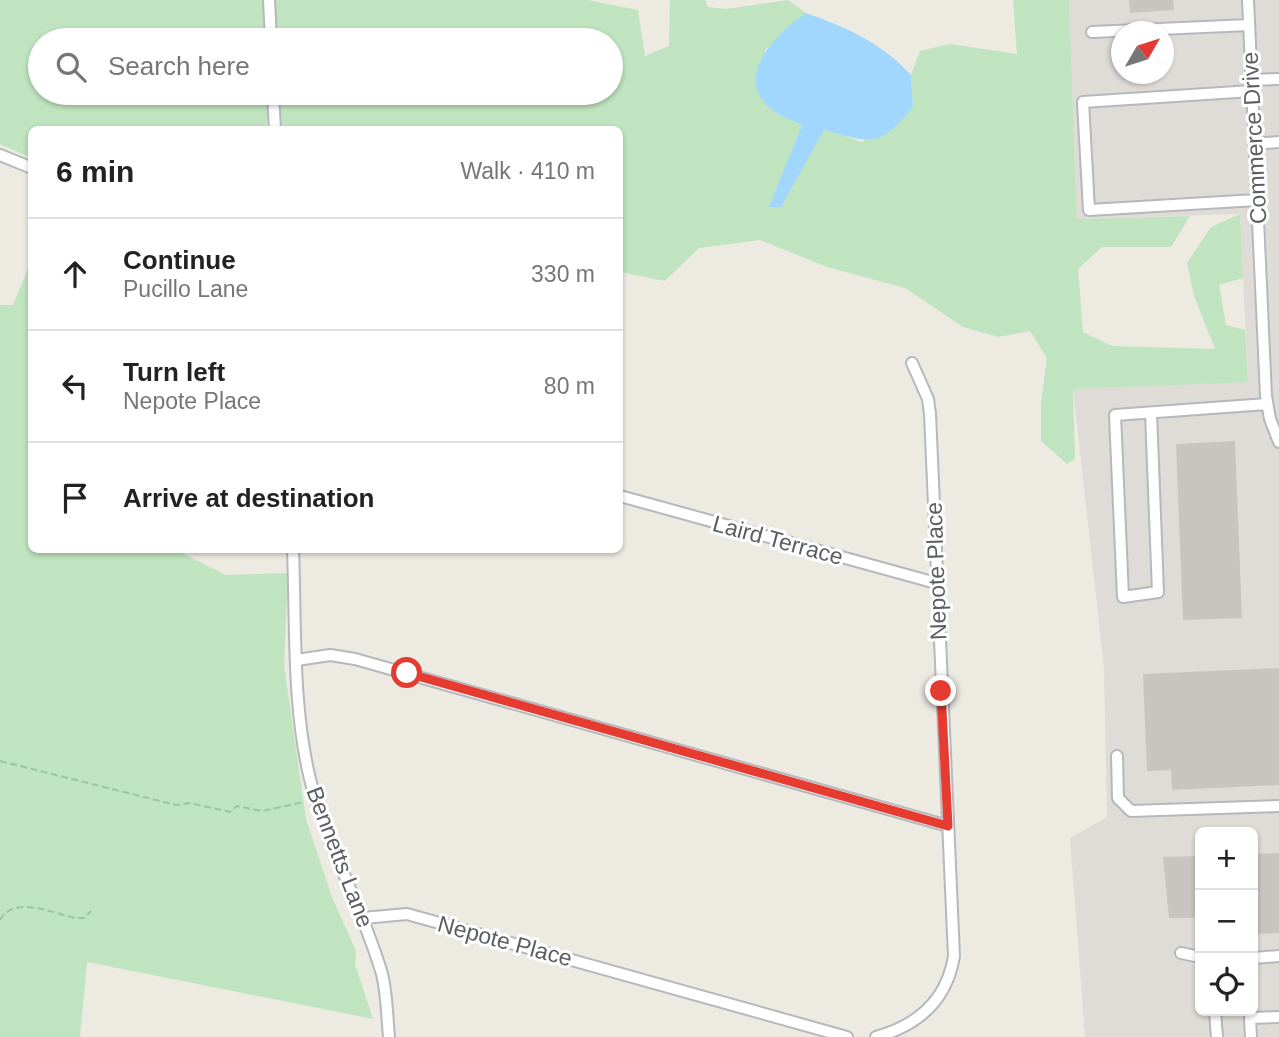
<!DOCTYPE html>
<meta charset="utf-8">
<style>
:root{--surface:#fff;--page:#f6f6f6;--text:#222;--muted:#767676;--line:#e0e0e0}
body{margin:0;font-family:Arial,sans-serif;background:var(--page);color:var(--text)}
.controls{position:absolute;right:21px;bottom:21px;display:grid;overflow:hidden;border-radius:10px;box-shadow:0 2px 5px #0004}
.controls button{width:63px;height:63px;display:grid;place-items:center;padding:0;border:0;border-bottom:2px solid var(--line);background:var(--surface);color:var(--text);font:35px sans-serif}
.compass{position:absolute;left:1111px;top:21px;width:63px;height:63px;border-radius:50%;background:var(--surface);box-shadow:0 2px 5px #0004;rotate:51deg}
.stop{position:absolute;width:21px;height:21px;margin:-16px;border:5px solid #e53b31;border-radius:50%;background:#fff}
.stop.end{background:#e53b31;border-color:#fff;box-shadow:0 2px 7px #0008}
.list{margin:0;padding:0;list-style:none}
h2{display:flex;justify-content:space-between;align-items:center;height:91px;margin:0;padding:0 28px;font-size:30px}
h2 small{font-size:23px;font-weight:400;color:var(--muted)}
.list li{display:grid;grid-template-columns:46px 1fr auto;gap:21px;align-items:center;box-sizing:border-box;height:112px;padding:0 28px;border-top:2px solid var(--line)}
.list b{display:block;font-size:26px;white-space:nowrap}
.list p{margin:0;font-size:23px;white-space:nowrap;color:var(--muted)}
.list em{font-size:23px;font-style:normal;color:var(--muted)}
.icon{flex:none;width:38px;height:38px;fill:none;stroke:currentColor;stroke-width:2;stroke-linecap:round;stroke-linejoin:round}
.map{position:relative;flex:none;width:1279px;height:1037px;overflow:hidden}
.search{position:absolute;background:var(--surface);box-shadow:0 2px 5px #0004;left:28px;top:28px;width:595px;height:77px;display:flex;align-items:center;gap:18px;box-sizing:border-box;padding:0 24px;border-radius:38px;color:var(--muted);font-size:26px}
.panel{position:absolute;background:var(--surface);box-shadow:0 2px 5px #0004;left:28px;top:126px;width:595px;height:427px;border-radius:10px}
.map>svg:first-child{display:block}
.industrial{fill:#dfdcd7;fill-rule:evenodd}
.green{fill:#c0e4bf;fill-rule:evenodd}
.water{fill:#a2d7fd}
.building{fill:#c8c5c0}
.lines{fill:none;stroke-linecap:round;stroke-linejoin:round}
.minor-casing{stroke:#b5b8bc;stroke-width:14}
.path{stroke:#98c5a4;stroke-width:2;stroke-dasharray:7 3.5;stroke-linecap:butt}
.minor{stroke:#fff;stroke-width:10}
.route{stroke:#e53b31;stroke-width:9}
.labels{text-anchor:middle;dominant-baseline:central;stroke-width:6;stroke-linejoin:round;paint-order:stroke}
.street-label{font-size:23px;fill:#5b5e63;stroke:#fff}
</style>
<div class="map">
<svg width="1279" height="1037" viewBox="0 0 1279 1037">
<rect width="100%" height="100%" fill="#edeae2"/>
<path class="industrial" d="M1069,0H1279V1037H1085L1070,838L1107,817L1104,669L1073,389L1248,381L1240,214L1077,219ZM1122,32H1164V74H1122ZM1200,832H1253V1011H1200Z"/>
<path class="green" d="M0,0H587L638,10L645,56L669,46L670,0H705L708,7L726,9L788,0L806,13L765,50L774,112L802,125L770,207L824,129L862,142L913,107L911,75L920,51L950,44L1017,54L1013,0H1069L1077,219L1190,216L1171,247H1102L1078,269L1083,332L1112,346L1215,349L1194,296L1187,263L1211,227L1240,214L1243,278L1219,285L1226,325L1245,330L1248,382L1073,389L1075,459L1067,464L1041,441V402L1047,358L1030,331L998,337L963,327L905,288L827,267L760,240L699,248L665,281L620,272V130H283L267,121L266,130H32L31,158L0,144ZM40,40H611V93H40Z
M31,261L32,550H176L226,575L288,573L284,665L306,819L332,897L356,951L355,964L373,1019L87,962L80,1037H0V305H13Z"/>
<path class="water" d="M806,13C846,27 882,43 911,75L913,107C879,149 871,143 824,130L781,207H769L802,125C788,119 774,114 764,102C737,71 781,29 806,13Z"/>
<path class="building" d="M1129,0H1173L1174,10L1130,13Z
M1235,441L1242,618L1183,620L1176,444Z
M1279,668V785L1172,790L1171,770L1147,771L1143,674Z
M1279,853V933L1253,934V854Z
M1200,856V918H1169L1163,857Z"/>
<g class="lines">
<defs>
<path id="minor" d="M269,0L271,40
M1248,0L1266,396L1270,419L1279,442
M1092,32L1249,25
M1251,80L1279,79
M1252,91L1083,102L1089,210L1257,200
M273,93L275,130
M1254,144L1279,142
M0,155L32,168
M1151,413L1158,592L1123,597L1115,415L1267,404
M620,496L936,583
M293,550C296,626 292,709 311,783C328,849 363,908 382,974C387,994 387,1016 389,1037
M297,660L330,655L355,659L948,826
M1117,756L1118,798L1131,811L1279,806
M363,918L407,914L847,1037
M1181,953L1200,957
M1253,958L1279,956
M1215,1011L1217,1037
M876,1037C919,1025 947,1000 954,956L930,414L928,399L912,363
M1251,1037L1250,1018L1279,1017"/>
</defs>
<use href="#minor" class="minor-casing"/>
<path class="path" d="M0,761L176,805L190,803L230,812L237,806L262,811L304,802
M0,920C14,895 53,913 75,918H84L91,911"/>
<use href="#minor" class="minor"/>
</g>
<g class="lines">
<path class="route" d="M407,673L948,826L941,691"/>
</g>
<g class="labels">
<g class="street-label">
<text transform="translate(1254 138) rotate(-93)">Commerce Drive</text>
<text transform="translate(778 540) rotate(15)">Laird Terrace</text>
<text transform="translate(936 571) rotate(-92)">Nepote Place</text>
<text transform="translate(340 857) rotate(69)">Bennetts Lane</text>
<text transform="translate(505 941) rotate(15)">Nepote Place</text>
</g>
</g>
</svg>
<div class="controls">
<button>+</button>
<button>−</button>
<button><svg class="icon" aria-label="locate" viewBox="0 0 24 24"><circle cx="12" cy="12" r="6"/><path d="M12 2v4M12 18v4M2 12h4M18 12h4"/></svg></button>
</div>
<svg class="compass" viewBox="-18 -18 36 36"><path d="M0-13l5 13h-10z" fill="#e53935"/><path d="M0 13l5-13h-10z" fill="#767676"/></svg>
<div class="stop" style="left:407px;top:673px"></div>
<div class="stop end" style="left:941px;top:691px"></div>
<div class="search"><svg class="icon" aria-label="search" viewBox="0 0 24 24"><circle cx="10" cy="10" r="6"/><path d="M15 15l6 6"/></svg>Search here</div>
<section class="panel">
<h2>6 min<small>Walk · 410 m</small></h2>
<ul class="list">
<li><svg class="icon" aria-label="ahead" viewBox="0 0 24 24"><path d="M12 20V5M6 11l6-6 6 6"/></svg><div><b>Continue</b><p>Pucillo Lane</p></div><em>330 m</em></li>
<li><svg class="icon" aria-label="left" viewBox="0 0 24 24"><path d="M17 20v-9H6M10 6l-5 5 5 5"/></svg><div><b>Turn left</b><p>Nepote Place</p></div><em>80 m</em></li>
<li><svg class="icon" aria-label="arrive" viewBox="0 0 24 24"><path d="M6 21V4h12l-3 4 3 4H6"/></svg><div><b>Arrive at destination</b></div></li>
</ul>
</section>
</div>
